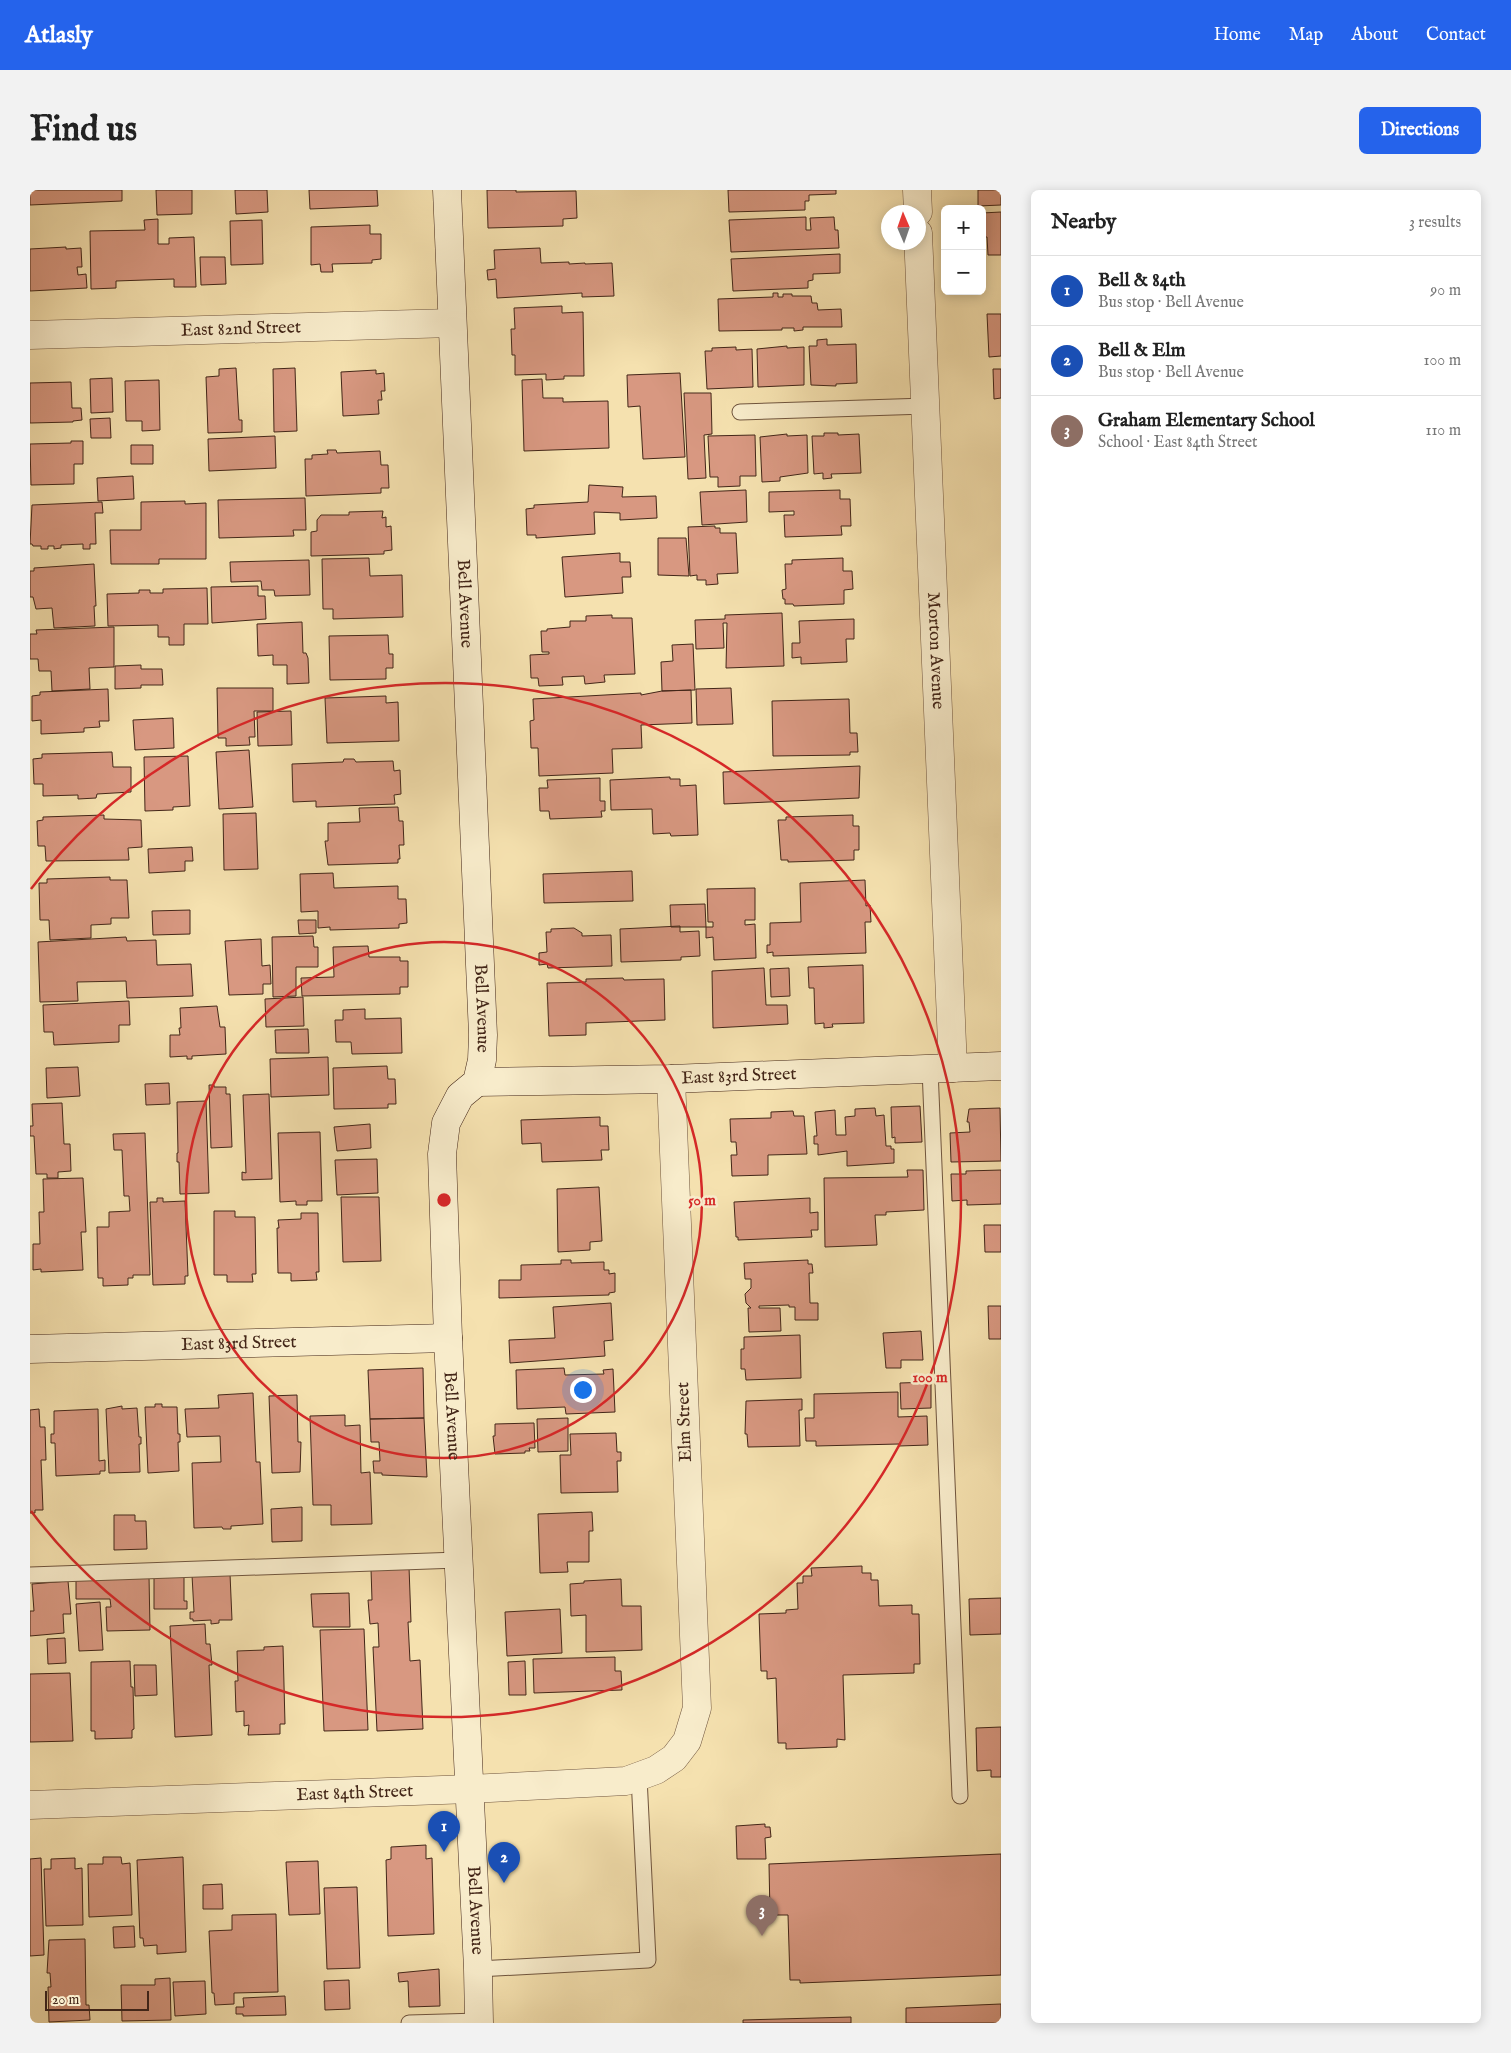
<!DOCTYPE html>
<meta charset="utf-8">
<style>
:root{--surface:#fff;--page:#f2f2f2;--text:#222;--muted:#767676;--line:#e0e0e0;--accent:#2563eb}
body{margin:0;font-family:"IM FELL English",serif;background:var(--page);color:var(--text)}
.controls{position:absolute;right:15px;top:15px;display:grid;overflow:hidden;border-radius:8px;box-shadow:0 2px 12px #0003}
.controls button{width:45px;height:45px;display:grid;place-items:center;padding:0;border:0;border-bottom:1px solid var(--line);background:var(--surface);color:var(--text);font:25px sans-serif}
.compass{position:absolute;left:851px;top:15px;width:45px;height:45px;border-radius:50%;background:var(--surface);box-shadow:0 2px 12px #0003;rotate:358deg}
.scale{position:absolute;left:15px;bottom:12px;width:104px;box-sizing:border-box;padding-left:5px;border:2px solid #432618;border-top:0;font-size:14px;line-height:18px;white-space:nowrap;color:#432618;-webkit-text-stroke:4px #f8eccb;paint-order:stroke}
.you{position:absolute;left:552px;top:1199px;width:18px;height:18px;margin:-12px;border:4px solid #fff;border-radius:50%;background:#1a73e8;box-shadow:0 0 0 8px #1a73e833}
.badge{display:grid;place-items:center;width:32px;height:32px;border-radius:50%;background:var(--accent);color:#fff;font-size:16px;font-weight:700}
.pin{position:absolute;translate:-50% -41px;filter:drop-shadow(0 1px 2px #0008)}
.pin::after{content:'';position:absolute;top:26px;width:18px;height:15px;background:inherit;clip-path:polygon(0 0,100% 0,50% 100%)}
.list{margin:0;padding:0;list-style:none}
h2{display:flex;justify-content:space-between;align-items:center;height:65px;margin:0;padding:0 20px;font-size:21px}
h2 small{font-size:16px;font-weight:400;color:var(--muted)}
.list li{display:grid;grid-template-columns:32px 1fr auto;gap:15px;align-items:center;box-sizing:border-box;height:70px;padding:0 20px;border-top:1px solid var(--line)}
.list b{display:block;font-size:19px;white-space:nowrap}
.list p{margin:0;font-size:16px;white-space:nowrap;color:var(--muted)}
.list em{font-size:16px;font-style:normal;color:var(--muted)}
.map{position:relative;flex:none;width:971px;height:1833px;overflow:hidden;border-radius:8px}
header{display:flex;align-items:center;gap:30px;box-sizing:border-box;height:70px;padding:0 25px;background:var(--accent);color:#fff}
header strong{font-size:24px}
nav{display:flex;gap:28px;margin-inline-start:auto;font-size:18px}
.intro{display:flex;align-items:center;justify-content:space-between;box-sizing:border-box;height:120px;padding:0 30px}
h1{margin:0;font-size:35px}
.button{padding:12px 22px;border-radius:8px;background:var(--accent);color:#fff;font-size:18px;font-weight:700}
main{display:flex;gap:30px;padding:0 30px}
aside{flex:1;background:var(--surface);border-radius:8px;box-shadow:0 2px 12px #0003}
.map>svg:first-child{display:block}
.building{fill:#d89881;stroke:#432618}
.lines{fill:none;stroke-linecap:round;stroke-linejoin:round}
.lane-casing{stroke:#70553e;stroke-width:17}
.street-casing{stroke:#70553e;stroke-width:29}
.secondary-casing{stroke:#432618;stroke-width:29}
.lane{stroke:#f8eccb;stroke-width:15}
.street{stroke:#f8eccb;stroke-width:28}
.secondary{stroke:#f8eccb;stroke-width:28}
.ring{fill:none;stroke:#d62828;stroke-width:2.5}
.labels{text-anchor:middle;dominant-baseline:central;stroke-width:5;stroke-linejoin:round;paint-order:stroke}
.street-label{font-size:18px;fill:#432618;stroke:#f8eccb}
.centre{fill:#d62828;stroke:#f8eccb;stroke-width:2.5}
.ring-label{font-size:15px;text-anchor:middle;font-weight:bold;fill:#d62828;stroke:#f8eccb;stroke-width:5;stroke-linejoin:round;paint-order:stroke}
</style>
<header>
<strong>Atlasly</strong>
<nav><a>Home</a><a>Map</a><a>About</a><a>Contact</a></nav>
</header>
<div class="intro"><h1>Find us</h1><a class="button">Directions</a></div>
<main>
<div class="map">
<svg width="971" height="1833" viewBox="0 0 971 1833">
<rect width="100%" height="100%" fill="#f5e1af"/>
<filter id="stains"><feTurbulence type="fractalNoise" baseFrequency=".004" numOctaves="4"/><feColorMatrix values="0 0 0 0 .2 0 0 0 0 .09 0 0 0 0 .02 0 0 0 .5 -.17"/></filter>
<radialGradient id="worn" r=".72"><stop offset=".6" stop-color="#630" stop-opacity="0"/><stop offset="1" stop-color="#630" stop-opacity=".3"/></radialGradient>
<path class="building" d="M0,0H92V11L0,15Z
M126,0H162V24L127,25Z
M205,0H237L238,22L206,24Z
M279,0H347L348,16L280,19Z
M457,0H486V2L546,1L547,28L533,29V36L458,38Z
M698,0H806V4L779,5V11H775V20L699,22Z
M948,0H971V15L948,16Z
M971,22V65H958L957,47H952V23Z
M776,27V40H781L780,28L804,27L805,40H808L809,58L701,62L699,30Z
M128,29V54H139V48L164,47L166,97H144V89L86,91V98L61,99L60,41L115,40L114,30Z
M232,30L233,74L201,75L200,31Z
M340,35V44H351V69L342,70V73L302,74L303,82H291L290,74L281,75V37Z
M36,57V59L51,58L52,77H47L48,85L56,84L57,98L0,101V59Z
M510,58L511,73L539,72V74L555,73V74L582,73L584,106L552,107V103L467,108L466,89L458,90L457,80L465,79L464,60Z
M810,64V83L783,84V90L778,91V98L703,101L701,69Z
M170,67H195L196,94L171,95Z
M743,103H748V107H753V104H762V106H781L782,113H787L788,120L811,119L812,137H773V140L764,141V138H752V140L689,141L688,109L743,107Z
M532,116V123L553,122L554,186H534V189L516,190V184L485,185V165H482L481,139H485L484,118Z
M957,124H971V166L959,167Z
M797,149V155L826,154L827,193L806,194V196L781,195L779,156H787V150Z
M757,156V158L774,157V195L728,197L727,159Z
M706,157V160L722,159L723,197L677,199L675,161H682V158Z
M206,178L209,230H212V242L178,243L176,187L189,186V179Z
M265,178L267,241L244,242L243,179Z
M963,179H971V208L964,209Z
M346,180V184L354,183L355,201H351L352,210H348L349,224L313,226L311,182Z
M650,183L655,267L613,269L610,216L598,217L597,185Z
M82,188L83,222L61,223L60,189Z
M512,189L513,208H533V212L578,211L579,258L494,261L492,190Z
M129,190L130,240L112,241V231H96L95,191Z
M41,192L42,218H51L52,230L43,231V232L0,233V193Z
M654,203H681L682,244L674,245L676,288L658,289Z
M80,228L81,248H61L60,229Z
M794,243H808V245L829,244L831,283L801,284L802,288L793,289V283L784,284L782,246H794Z
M757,244V246L777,245L778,283L750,287V291L732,292L730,247Z
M725,245L726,286H710V296L688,297V287H680L678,246Z
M245,246L246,278L179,281L178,249Z
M41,251H53V274H44V294L1,295L0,254L41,253Z
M101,255H123V274H101Z
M297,260H306L307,263L350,261L351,275H358L359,298H351V303L276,306L275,269H282V265L298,264Z
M103,286L104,309L68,311L67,288Z
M559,295L593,297L592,307L626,306L627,328L590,330V323L564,322L565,344L506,348V345H497L496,319L504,318V315L558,312Z
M716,300L717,332L672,335L670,302Z
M810,300V309H820L821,336H811L812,345L755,347L754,325H764V321L739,322V302Z
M275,308L276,340H263L264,346L189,348L188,310Z
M155,311V314L176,313V369H129V374H81L80,340H111V312Z
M72,312L73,323H65L66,354H60V359H53V354L31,355V358L24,359V356H18V359H11V356H3L2,354H0L2,315Z
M353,321L352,328L356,327V337L361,336L362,360L354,361V364L281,366V342L287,341V330L291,325H319V322Z
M685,336V338H690V343H706L708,383L687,384L688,394L676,395V390H667V385L660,386L658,337Z
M628,348H656L659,386L628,385Z
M590,363V372H600L601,387H592L593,403L535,407L532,367Z
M339,368L340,386L372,385L373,427L303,429V419H293L292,369Z
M813,368V381H822L823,399L814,400V414L764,416L763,414H755V409H753L752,400L756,399L755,374H762V370Z
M279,370L280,405L245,406L244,400H232L231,391L201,392L200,372Z
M64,374L66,416H64L65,436L24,438L22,418L6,419L3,407H0V381H4V378Z
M228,396V406H235L236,429L182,433L181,397Z
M177,398L178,434H154V455H139V447H128V435L78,436L77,404L109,403V400H120V403H133V399Z
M752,423L754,476L696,478L697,433H693L694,458L666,459L665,430L695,429V425Z
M582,425V428H602L605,484L574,485L575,492L555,494L554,486L532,487L533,495L509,496L508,488H501L500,465L519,464V462H512L511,441H517V439L540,437V431H556V426Z
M824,429V449H816L817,472L771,474V467L762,468V453H770L769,431Z
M272,432L273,463H276L278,468L279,493L257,494V475H243V465L228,466L227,434Z
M84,437V477L59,478L60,499L22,501L21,481H9L8,469H0V444H7L6,440Z
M358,445L359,464H363V478H356V489L300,490L299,446Z
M663,454L665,500L632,501L631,472L643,471L642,455Z
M111,475V479H132L133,495H111V498L85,499V476Z
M187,498H243V521H224L225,547H219L220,555L196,556V548H188Z
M701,498L703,534L667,535L666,499Z
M78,499L79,531H69L70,537L54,538V542L11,544V530L2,531V506L10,505V502Z
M661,500L662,533L611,535L612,558L582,559L583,583L509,586L508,558H501L500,531L504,530L503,509L611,503V505L632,501Z
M356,506V513L368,512L369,551L297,553L295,508Z
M819,509L820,543H827L828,562H820V565L743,566L742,511Z
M261,521L262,555L228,556L227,522Z
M143,528L144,558L105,560L103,530Z
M219,560L223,617L189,619L186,562Z
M82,562L83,577H101V602L67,604L66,608L48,609V605L13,606V594H4L3,569L12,568V564Z
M158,566L160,616L143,617V620L115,621L114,567Z
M314,569H324L326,572L363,571L364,581L370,580L371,604L364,605L365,614L286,617V611L263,612L262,574L313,572Z
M830,576L829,608L694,614L693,582Z
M640,587V589H650V596L666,595L668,645L641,646L640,643L623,644L622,619L581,620L580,590Z
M570,588V611H575V621H571L572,627L520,629L519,621H510L509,598H518L517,590Z
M368,617L369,631H373L374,655H369L370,669H368V673L298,675L295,651H298V633L330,632L329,618Z
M226,623L228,679L194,680L193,624Z
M74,625V629L111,630L112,657L98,658L99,670L16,671L15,656H8L7,631L13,630V627Z
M823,625V636H829V660H824V670L758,672V670H751L748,630H756V627Z
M162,657L163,671H155V681L119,683L118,659Z
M602,681L603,711L514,713L513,684Z
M303,683L304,698L368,696V709H376L377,733L369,734V738L300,740V737L288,738V721L271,722L270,684Z
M80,687V690H97L99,728H81V734L61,735V748L20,750L19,730H10L9,693H17V689Z
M835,690L836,716L840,715L841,732H835L836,763L743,766V762L737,763V755H740V733L771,732L770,693Z
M725,698V730H715V735L725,734L726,768L684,770L683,747L676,748V737H683V732H678L677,699Z
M675,714L676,737H641L640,715Z
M160,720V744L123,745L122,721Z
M268,730H286V743L269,744Z
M650,736V742L669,741L670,766L651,767V770L591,772L590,739Z
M544,738L552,743V746L581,745L582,776L518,778L517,774L509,775V763L517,762L516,742H521V739Z
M283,746L284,757H288V777H266V806L243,807L242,747Z
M96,747L97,751L126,750L127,775L161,774L163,806L97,808L96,791L47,792L48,811L10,812L8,752Z
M231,749L232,776L240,775L241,794H233V804L199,805L195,751Z
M338,756L339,767H370V771H378V797H370V804L272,806L271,788L304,787L303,757Z
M833,775L834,833L802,834L803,837L794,838V833L785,834L784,798H779L778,777Z
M734,778L736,815H757L758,834L683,838L682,781Z
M759,778L760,806L741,807L740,779Z
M593,788L594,790L634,789L635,830L556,833V845L519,846L517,793L556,792V789Z
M273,807L274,836L236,837L235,809Z
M99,811L100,835H89V852L24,855L23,842H14L13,815Z
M187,816L190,837H195L196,864L162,866V869H157V866L140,867V845H150L149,838H151L150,818Z
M335,819V829L371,828L372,863L322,864L321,852H306L305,830H313V820Z
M278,839L279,863H246L245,840Z
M298,867L299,905L241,907L240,869Z
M357,876L358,889H365L366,914H358V918L304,919L303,878Z
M48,877L50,906L17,908L16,878Z
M139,893L140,914L116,915L115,894Z
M179,895H184V897H196V904H200L202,957L181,958Z
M239,904L242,989L212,990V982L216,983L213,905Z
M176,911L179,1003L150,1004L149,972H147V963H148L147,912Z
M32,913L34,954H40L41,981L28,982V988H17V984H6L4,946H0V936H3L2,914Z
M890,916L892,952L865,953V947L862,948L861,917Z
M845,918L846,926L854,925L856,956H861V959H864V973L817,976V961L788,965V954H784V946H787L785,922L805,920L806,945H816L815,927L825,926V919Z
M970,918L971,971L921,972L920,943L940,942L939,932H937L939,919Z
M763,921L764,926H774L777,964L738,965V985L702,986L701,965H707L706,952H701L700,929L741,928V922Z
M570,927V936H578L579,960H571L572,970L512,972L511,953L492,954L491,930Z
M340,934L341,958L307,961L304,937Z
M290,942L292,1011H277V1015H266V1011L250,1012L248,943Z
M115,943L120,1085H103V1088H98V1095L73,1096V1088H68L67,1037H79V1022L100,1021L99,1006H94L92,960H84L83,944Z
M347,969L348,1003L307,1005L305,970Z
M877,980H893L894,1020L856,1022V1025H845L847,1055L795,1057L794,988L878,987Z
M971,980V1014L937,1015V1010L922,1011L921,984H936V981Z
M53,988L56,1042H51L53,1080L11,1082V1079L3,1080V1054H10L9,1022H14L13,989Z
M569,997L572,1051L560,1052V1060L528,1062L527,999Z
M311,1007H349L351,1071L313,1072Z
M127,1008H133V1012L155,1011L158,1086H155V1094L123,1095L120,1012H127Z
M780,1008V1023L788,1022V1040H781L782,1047L708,1050V1047H706L704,1012Z
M184,1021H205V1027H225L226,1084H222L223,1092H197V1085H184Z
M271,1023H288L289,1082H286L287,1090L261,1091V1083H248L247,1038H249L248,1030L271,1029Z
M954,1035H971V1062H955Z
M531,1070H541V1073L574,1072V1080H579V1084L585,1083V1102L579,1103V1105L469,1108V1090H491V1075L531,1074Z
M778,1070V1074H782L783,1083H779L780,1113H788V1130H765V1117H759V1115L729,1116V1118H750L751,1141L719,1142L718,1118H721L716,1113L715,1104L721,1098V1089H715L714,1073Z
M581,1113L583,1150L574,1151L575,1166L480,1173L479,1150L525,1148L523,1117Z
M958,1116H971V1149H959Z
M891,1141L893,1170H871V1178H856L853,1143Z
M770,1145L771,1188L716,1190L715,1179H711V1159H714V1147Z
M393,1178L394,1228L340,1229L338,1180Z
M534,1178L535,1185L574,1184L573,1180L583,1179L585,1222L536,1224L535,1217L487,1219L486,1180Z
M901,1192V1218L871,1219L870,1193Z
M868,1202V1227L897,1226L898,1255L869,1256V1254L786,1256V1251H776L775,1228H784V1204Z
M223,1203L226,1272H230L233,1334L201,1336V1339H193L192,1337L164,1338L162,1273L191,1272L190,1246L157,1247L155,1219L189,1218L188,1205Z
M267,1205L268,1252H271L270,1282L242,1283L239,1206Z
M772,1209V1220H769L770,1256L718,1257L717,1244H715L716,1211Z
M125,1214H132V1217H147L148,1244H150V1252H148L149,1281L118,1283L115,1217H125Z
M92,1216V1219L107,1218L109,1247H111V1254H109L110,1282L79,1283L76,1219Z
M9,1219L10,1237H15L16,1270H11L13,1320H5V1323H0V1220Z
M68,1219L69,1271L75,1270V1281H70V1284L26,1286L25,1253H21V1244H24V1221Z
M315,1225V1236L330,1235L331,1283L340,1282L342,1334L301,1335V1315H283L280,1226Z
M394,1228L397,1287L352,1285V1283H344L343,1271H350L349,1252H341L340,1229Z
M538,1228V1261L508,1262L507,1229Z
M504,1233L505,1258H499L500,1261H495V1263L465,1264L463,1246H465V1234Z
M586,1243L587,1262H591V1271H587L588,1302L531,1303L530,1265H541L540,1244Z
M272,1317V1351L242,1352L241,1319Z
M562,1322L563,1341H559V1372H537L538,1382L510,1383L508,1324Z
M84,1325H105V1331H116L117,1359L84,1360Z
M832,1376V1383H841V1390H848L849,1416L882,1415V1424H889L890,1474H884V1483L813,1485L815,1550L807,1549V1557L756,1559V1553H748L746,1488L737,1489V1481H731L729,1424L756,1423V1420L768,1419L767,1393H773V1386H782L781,1378Z
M379,1377L381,1432H378L380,1471L390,1470L393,1539L347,1541L343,1457H349L348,1433L340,1434L338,1410H342L341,1379Z
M200,1384L202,1430H189V1433L181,1434V1430L163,1431V1429H160V1422H164L162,1385Z
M119,1386L120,1440L77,1441L76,1417H81L80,1409H46V1387Z
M124,1386H154V1411H157V1419H124Z
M591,1389L592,1416H611L612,1460L556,1462V1425L541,1426L540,1394L554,1393V1391Z
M38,1391L41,1424H33L34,1443L0,1446V1421H4L2,1394Z
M319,1403L320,1437H283L281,1404Z
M971,1408V1444L940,1445L939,1409Z
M70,1412L73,1460L49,1461L46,1414Z
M530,1419L532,1463L477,1466L475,1422Z
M175,1434L176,1454H180L182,1475H179L182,1545L145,1547L140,1436Z
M334,1439L338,1540L294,1541L290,1440Z
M35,1448L36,1473L18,1474L17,1449Z
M253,1456L255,1534H250V1544L218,1545L219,1535L214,1536V1521L206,1522L205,1491H208L207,1461L234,1460V1457Z
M585,1467V1481H591L592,1500L504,1503L503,1469Z
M100,1471L101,1497H103L104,1539L102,1540V1548L65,1549V1541H61V1472Z
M495,1471L496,1505H479L478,1472Z
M104,1475H126L127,1505L105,1506Z
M40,1483L43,1551L0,1552V1484Z
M971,1537V1587H961V1580L947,1581L946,1538Z
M735,1634V1637H740L741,1647L735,1648L736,1669H707L706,1636Z
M396,1655V1669L402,1668L404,1744L358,1746L356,1670L361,1669V1657Z
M971,1664V1785L770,1793V1790H760L758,1725H740L739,1674Z
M73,1667H91L92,1674L100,1673L102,1725L59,1727L58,1674H73Z
M153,1667L156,1762L127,1764V1755L114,1756L113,1748H110L107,1670Z
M11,1668L14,1765L0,1766V1669Z
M45,1668V1679L52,1678L53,1735L16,1736L14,1679H21V1669Z
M288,1671L290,1724L259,1725L256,1672Z
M192,1694L193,1719H173V1695Z
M327,1697L330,1778L297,1779L294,1698Z
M246,1724L248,1802L204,1803V1814L185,1815L184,1803H182L179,1741L202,1740V1725Z
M104,1736L105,1757L84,1758L83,1737Z
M55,1749L56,1815H59L60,1830L19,1832L18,1797H21L20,1783H17L19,1750Z
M409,1779L410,1816L379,1817L378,1791L369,1792L368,1783Z
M140,1788L141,1830L92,1831L91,1795H125V1789Z
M319,1790L320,1819L295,1820L294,1791Z
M175,1791L176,1824L145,1826L143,1792Z
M255,1806L256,1825L213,1826V1824H206V1817H214L213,1808Z
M971,1814V1833H876V1818Z
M821,1827V1833H713V1830Z"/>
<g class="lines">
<defs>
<path id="lane" d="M710,222L896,216
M900,879L930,1606
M0,1385L428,1370
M448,1779L618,1770L609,1587
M379,1833L449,1831"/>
<g id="street">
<path d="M887,0L888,22"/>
<path id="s1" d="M888,43L923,878"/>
<path id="s2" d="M0,145L422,133"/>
<path id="s3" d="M0,1615L440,1599L596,1591L626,1580L644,1568L657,1551L667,1518L641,889"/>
</g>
<g id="secondary">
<path id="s4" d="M417,0L453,845L452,870L447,892L430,906L416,933L412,964L418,1148L448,1779L449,1833"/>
<path id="s5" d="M447,892L641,889L971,876"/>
<path id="s6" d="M0,1159L418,1148"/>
</g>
</defs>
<use href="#lane" class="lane-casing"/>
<use href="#street" class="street-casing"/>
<use href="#secondary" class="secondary-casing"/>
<use href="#lane" class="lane"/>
<use href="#street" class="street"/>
<use href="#secondary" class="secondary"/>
</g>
<g class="ring">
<circle cx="414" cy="1010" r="258"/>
<path d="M1 699A517 517 0 1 1 1 1321"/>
</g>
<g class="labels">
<g class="street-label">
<text stroke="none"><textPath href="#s2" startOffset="211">East 82nd Street</textPath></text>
<text stroke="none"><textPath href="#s4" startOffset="414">Bell Avenue</textPath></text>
<text stroke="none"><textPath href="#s1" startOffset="418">Morton Avenue</textPath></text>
<text stroke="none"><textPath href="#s4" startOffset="819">Bell Avenue</textPath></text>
<text stroke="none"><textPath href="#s5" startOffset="262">East 83rd Street</textPath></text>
<text stroke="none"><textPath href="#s6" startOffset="209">East 83rd Street</textPath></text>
<text stroke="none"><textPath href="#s4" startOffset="1239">Bell Avenue</textPath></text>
<text transform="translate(655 1232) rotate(-92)">Elm Street</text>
<text stroke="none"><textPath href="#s3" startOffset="325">East 84th Street</textPath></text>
<text stroke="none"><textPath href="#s4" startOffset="1734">Bell Avenue</textPath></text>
</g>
</g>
<circle cx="414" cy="1010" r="8" class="centre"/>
<g class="ring-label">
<text x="672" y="1015">50 m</text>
<text x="900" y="1192">100 m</text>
</g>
<rect width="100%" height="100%" filter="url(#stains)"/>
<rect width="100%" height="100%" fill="url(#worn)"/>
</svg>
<div class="controls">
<button>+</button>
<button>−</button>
</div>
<svg class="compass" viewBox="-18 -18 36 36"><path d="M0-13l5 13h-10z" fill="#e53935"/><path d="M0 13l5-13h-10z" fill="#767676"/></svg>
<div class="scale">20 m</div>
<div class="you"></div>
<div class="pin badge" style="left:414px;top:1662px;background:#1a4fb4">1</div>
<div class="pin badge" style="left:474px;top:1693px;background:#1a4fb4">2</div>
<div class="pin badge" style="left:732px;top:1746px;background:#8d6e63">3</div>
</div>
<aside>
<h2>Nearby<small>3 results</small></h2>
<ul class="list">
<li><span class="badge" style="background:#1a4fb4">1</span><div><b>Bell &amp; 84th</b><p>Bus stop · Bell Avenue</p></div><em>90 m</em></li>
<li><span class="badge" style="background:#1a4fb4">2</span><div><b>Bell &amp; Elm</b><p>Bus stop · Bell Avenue</p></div><em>100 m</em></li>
<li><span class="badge" style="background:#8d6e63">3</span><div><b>Graham Elementary School</b><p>School · East 84th Street</p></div><em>110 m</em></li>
</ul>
</aside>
</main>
